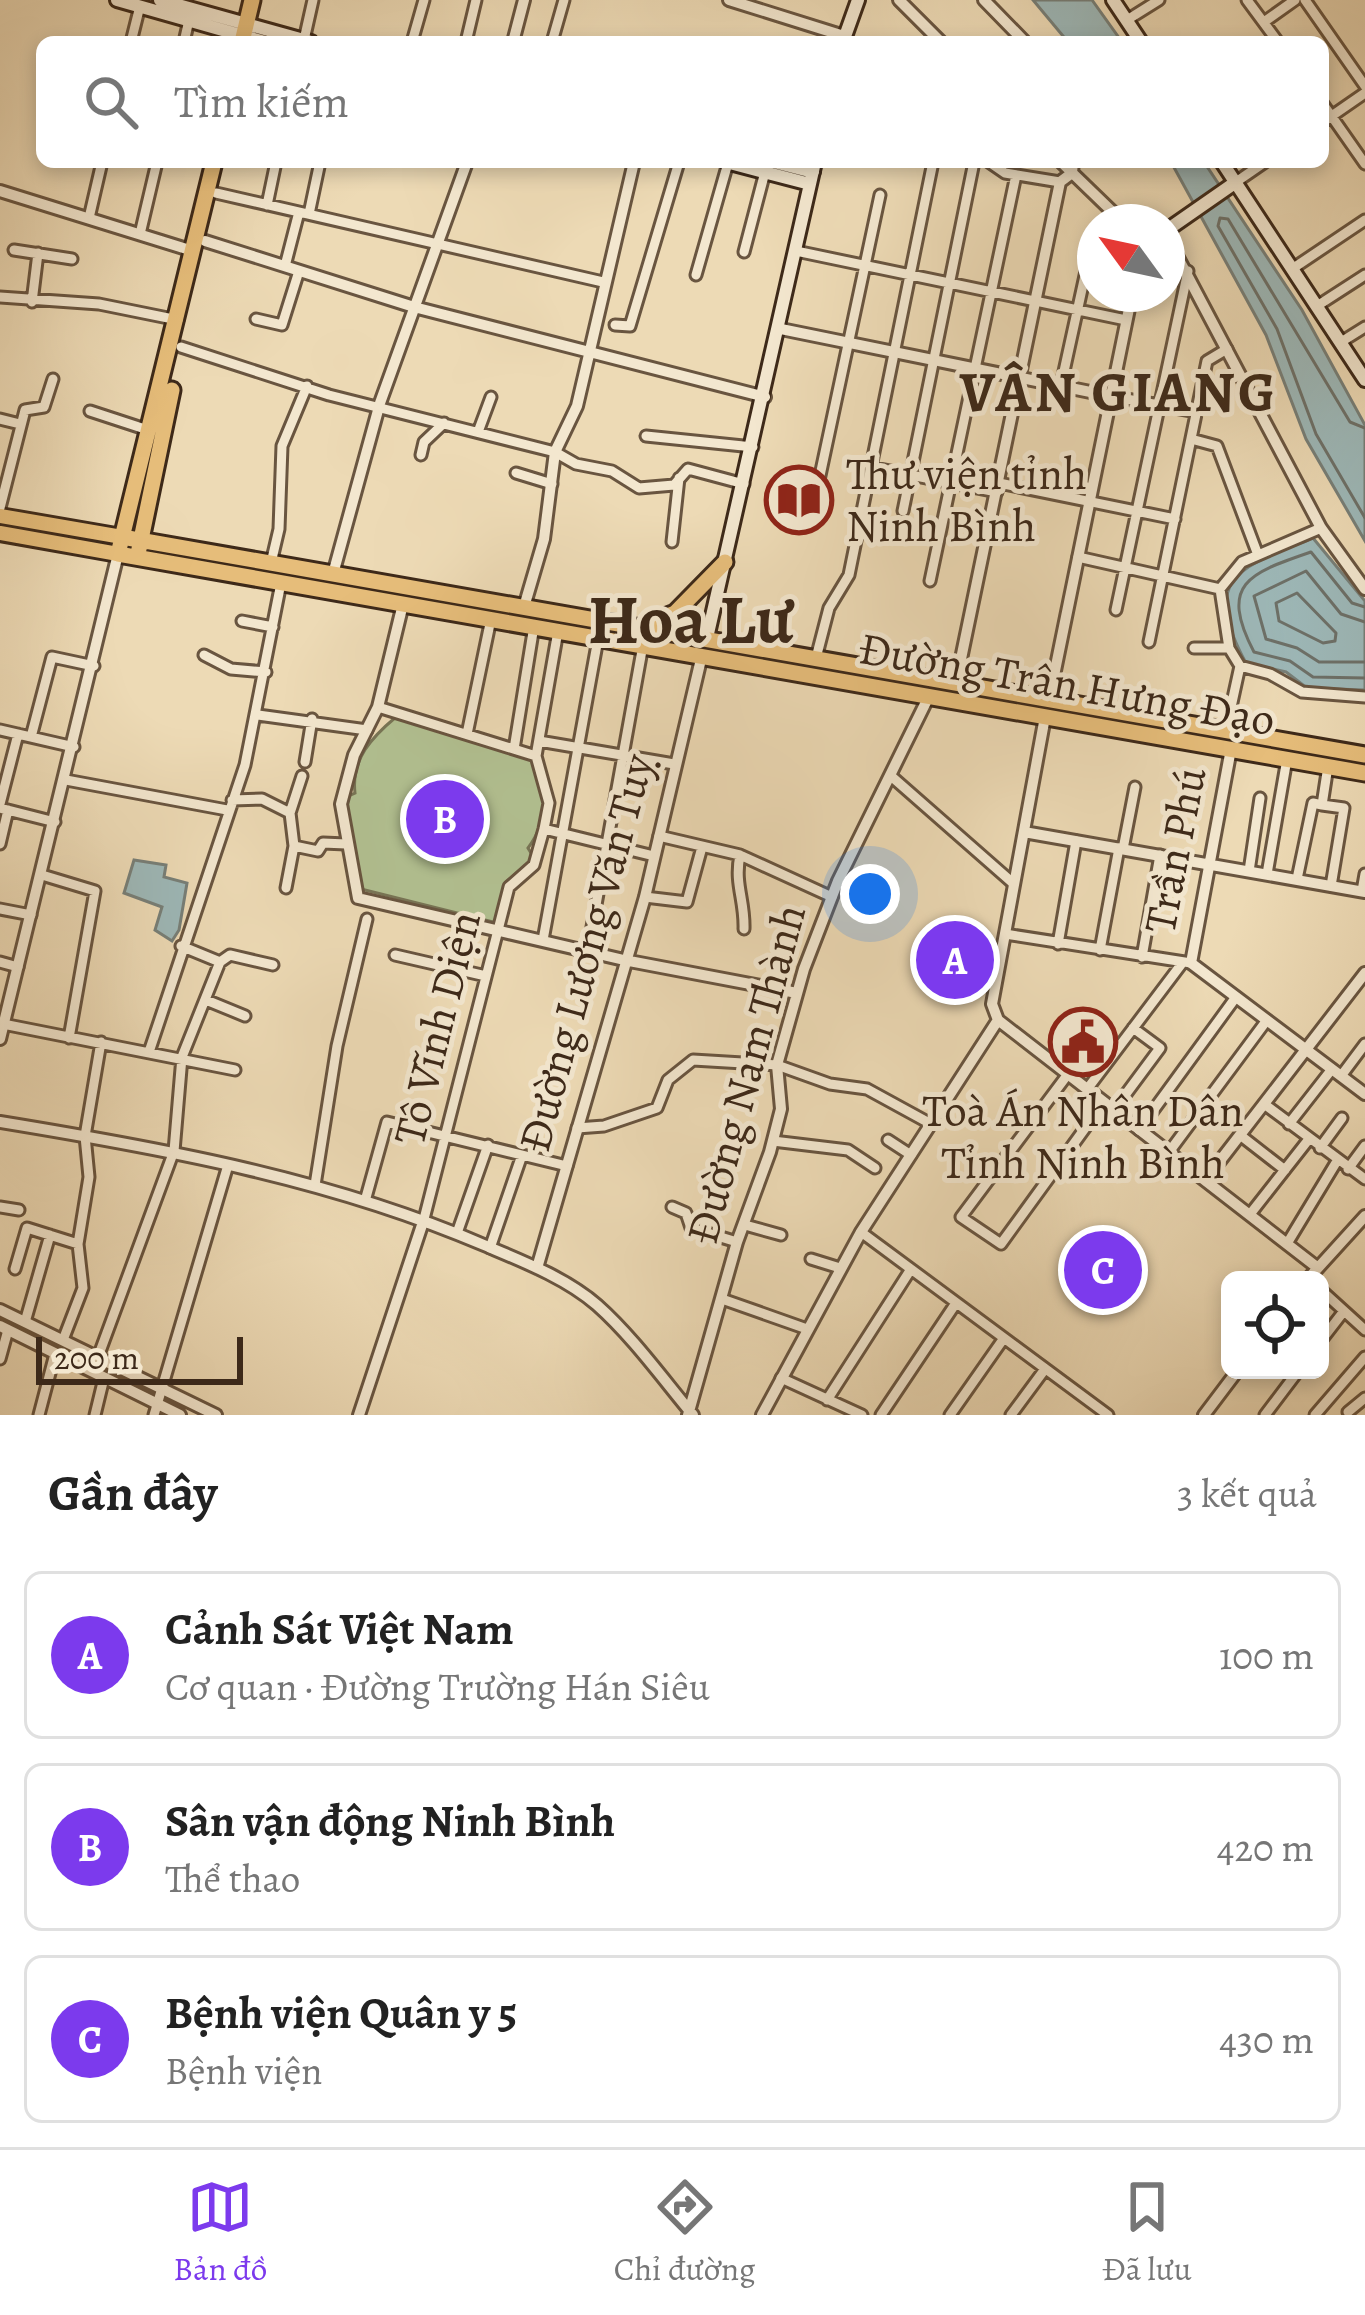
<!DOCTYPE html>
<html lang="vi">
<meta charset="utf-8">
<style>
:root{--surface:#fff;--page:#f6f6f6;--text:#222;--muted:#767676;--line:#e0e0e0;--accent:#7c3aed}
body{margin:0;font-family:Alegreya,serif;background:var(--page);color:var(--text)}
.controls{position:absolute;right:36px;bottom:36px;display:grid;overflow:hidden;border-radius:18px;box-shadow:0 6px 18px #0003}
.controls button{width:108px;height:108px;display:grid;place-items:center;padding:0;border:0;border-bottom:3px solid var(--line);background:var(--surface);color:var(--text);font:60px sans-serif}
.compass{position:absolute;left:1077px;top:204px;width:108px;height:108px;border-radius:50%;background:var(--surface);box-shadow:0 6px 18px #0003;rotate:303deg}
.scale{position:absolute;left:36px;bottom:30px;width:207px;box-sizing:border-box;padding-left:12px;border:6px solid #3d2919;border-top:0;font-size:33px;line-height:42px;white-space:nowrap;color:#3d2919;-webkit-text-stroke:9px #f3e7cf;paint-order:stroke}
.you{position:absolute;left:870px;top:894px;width:42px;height:42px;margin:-30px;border:9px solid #fff;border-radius:50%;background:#1a73e8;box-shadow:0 0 0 18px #1a73e833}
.badge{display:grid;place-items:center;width:78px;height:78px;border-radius:50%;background:var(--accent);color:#fff;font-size:39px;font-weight:700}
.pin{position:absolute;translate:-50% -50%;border:6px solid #fff;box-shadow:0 3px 12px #0006}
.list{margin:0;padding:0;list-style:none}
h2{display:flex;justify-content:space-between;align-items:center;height:156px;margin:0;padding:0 48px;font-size:51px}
h2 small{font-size:39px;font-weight:400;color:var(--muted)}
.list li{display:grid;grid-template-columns:78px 1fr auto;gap:36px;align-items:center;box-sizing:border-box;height:168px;margin:0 24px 24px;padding:0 24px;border:3px solid var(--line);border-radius:18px}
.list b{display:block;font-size:45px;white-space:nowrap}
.list p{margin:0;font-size:39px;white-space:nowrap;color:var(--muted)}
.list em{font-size:39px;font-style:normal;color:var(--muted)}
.icon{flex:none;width:66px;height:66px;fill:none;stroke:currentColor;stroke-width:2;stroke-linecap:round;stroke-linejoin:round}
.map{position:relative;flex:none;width:1365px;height:1415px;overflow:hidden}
.search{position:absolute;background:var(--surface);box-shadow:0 6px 18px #0003;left:36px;right:36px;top:36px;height:132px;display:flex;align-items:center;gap:30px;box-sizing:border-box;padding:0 42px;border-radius:18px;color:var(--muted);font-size:45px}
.sheet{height:732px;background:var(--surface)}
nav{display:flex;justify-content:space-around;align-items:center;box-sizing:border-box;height:168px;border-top:3px solid var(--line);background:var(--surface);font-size:33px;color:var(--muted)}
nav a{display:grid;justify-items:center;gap:6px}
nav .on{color:var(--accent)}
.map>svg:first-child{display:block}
.green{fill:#b2c192;stroke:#787556;stroke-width:3}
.water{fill:#9db8b8;stroke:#777f78;stroke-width:3}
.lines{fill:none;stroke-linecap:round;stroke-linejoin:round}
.shore{stroke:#6d7068;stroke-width:3}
.minor-casing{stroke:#695540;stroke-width:15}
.tertiary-casing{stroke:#695540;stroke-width:16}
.secondary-casing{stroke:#3d2919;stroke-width:18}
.primary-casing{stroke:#3d2919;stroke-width:20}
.trunk-casing{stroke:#3d2919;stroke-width:21}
.minor{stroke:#f3e7cf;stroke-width:9}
.tertiary{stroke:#f3e7cf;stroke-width:10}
.secondary{stroke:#f3e7cf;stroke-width:12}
.primary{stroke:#e6bd7a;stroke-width:14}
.trunk{stroke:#e6bd7a;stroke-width:15}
.labels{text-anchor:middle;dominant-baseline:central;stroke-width:10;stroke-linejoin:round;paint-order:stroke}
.poi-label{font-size:45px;fill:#3d2919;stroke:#f3e7cf;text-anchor:start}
.street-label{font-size:45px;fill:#3d2919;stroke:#f3e7cf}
.district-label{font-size:57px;font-weight:bold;letter-spacing:3px;fill:#3d2919;stroke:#f3e7cf}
.town-label{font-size:69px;font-weight:bold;fill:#3d2919;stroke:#f3e7cf}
</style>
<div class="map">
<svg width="1365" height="1415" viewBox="0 0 1365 1415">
<rect width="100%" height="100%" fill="#eddab5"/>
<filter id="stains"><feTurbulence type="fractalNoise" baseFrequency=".00167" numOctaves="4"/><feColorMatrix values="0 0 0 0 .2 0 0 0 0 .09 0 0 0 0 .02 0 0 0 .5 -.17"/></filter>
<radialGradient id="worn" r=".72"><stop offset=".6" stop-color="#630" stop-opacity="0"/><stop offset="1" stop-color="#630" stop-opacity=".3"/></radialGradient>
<path class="green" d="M396,717L535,758C545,792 550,819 528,848L534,858L506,882L497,923L361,889L344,798L355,793C351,759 372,737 396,717Z"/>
<path class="water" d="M1033,0H1092L1122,42H1068Z
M1171,162H1204L1302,310L1365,425V541L1306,439L1266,335Z
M1313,538L1365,601V690L1307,688L1286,672L1246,663C1199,576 1241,567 1313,538Z
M134,860L166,865L164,877L187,883L179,930L172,941L155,930L162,907L124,893Z"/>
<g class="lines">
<path class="shore" d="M1365,428L1350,422L1228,219L1220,218L1218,226L1277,329L1316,434L1365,518
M1297,593L1336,633L1335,641L1323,643L1279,621L1276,603Z
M1365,607L1352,603L1311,552C1250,573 1218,583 1254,652L1290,661L1313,677L1365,678
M1365,622L1341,614L1306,571L1254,596L1266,639L1297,648L1319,662H1365"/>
<defs>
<path id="minor" d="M1247,0L1278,42
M1305,0L1365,86
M1127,20L1159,0
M1264,22L1295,0
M304,40L313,0
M131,42L140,6
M184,42L189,20
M412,42L424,0
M466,42L476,0
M552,42L564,0
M1323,104L1365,164
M1323,122L1365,93
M989,162L1005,173L1060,182
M1236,182L1265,162
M216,193L603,282
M267,205L276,162
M309,214L320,162
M89,218L102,162
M140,234L157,162
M14,250L72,259
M796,251L1126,320
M744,252L765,172
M285,266L299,212
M1292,269L1365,220
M696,275L728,163
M0,297L99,304L178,320
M32,302L38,253
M1317,306L1365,275
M256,319L282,325L299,271
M615,325L630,326L679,162
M1341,342L1365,327
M181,347L329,395L555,452L576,464L612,471L639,488L674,485L688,469L744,484
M1061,385L1095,230
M1110,396L1197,412
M90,411L148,430
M0,419L20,424
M478,432L491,397
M646,436L753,447
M1191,439L1217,446L1258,555
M421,455L424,442L444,423
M870,467L997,492
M516,473L552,484
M999,483L1175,519
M815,499L880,195
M0,508L25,410L44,407L53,379
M903,511L974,162
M672,542L679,478
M1078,557L1220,589
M271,563L279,529L282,446L307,386
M930,581L1016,175
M1116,610L1188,271
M242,621L273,627
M1149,642L1207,361L1227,349
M1194,648H1229
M204,655L231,669L266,672
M816,658L829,608L849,575L933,162
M1240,666L1270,674L1302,692L1365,697
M378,707L536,756L549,803L544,829L534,865L509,887L424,1219
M258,715L367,730
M0,730L74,747
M1226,730L1240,666L1229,648L1220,589L1242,562L1321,528
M467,734L491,619
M31,737L52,657L94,666
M539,741L674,764
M514,749L534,626
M536,756L558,631
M305,762L312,719
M891,776L1014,884
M66,780L227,810
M232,800L262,799L290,813
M0,804L18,734
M1322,805L1344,808L1331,886
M1322,805L1328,766
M0,808L55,822
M544,829L654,856
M659,836L740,855L832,897
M0,844L8,810
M294,846L318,851L323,843L346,844
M1123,849L1135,787
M740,855C734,884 745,900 744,929
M1249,871L1260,798
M1267,874L1287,759
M42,875L95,891L69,1038
M1297,879L1313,803L1322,805
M286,888L294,846L290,813L302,776
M1362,891L1365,874
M645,897L687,902L702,847
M0,909L31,915
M1005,934L1191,963
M543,940L598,639
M1058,944L1076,841
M181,946L220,962L230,955L273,965
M588,949L643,645
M1100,950L1119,848
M395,955L486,976
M1142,957L1160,855
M0,962L18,967
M206,1000L245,1016
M3,1024L235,1070
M149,1052L245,765L281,583
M1068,1074L961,1217L1001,1244L1104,1102
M1341,1076L1365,1044
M1088,1088L1183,962
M1264,1104L1365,1179
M1114,1110L1160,1048L1133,1028
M1289,1124L1332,1069
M577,1128L604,1126L657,1108L668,1080L693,1060L777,1065L830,1084L867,1089L931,1124
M1139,1130L1236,997
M1240,1135L1285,1170
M888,1140L911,1155
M773,1141L848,1150L875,1168
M1320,1148L1342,1118
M1169,1152L1267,1020
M1348,1169L1365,1146
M315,1185L337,1046L367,919
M365,1201L387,1122L567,1166
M0,1207L19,1210
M672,1207L686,1213L691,1228L737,1242
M1251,1213L1309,1139
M745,1225L781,1235
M861,1232L1108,1415
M457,1233L488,1145
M1288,1242L1337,1161
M490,1248L522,1155
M811,1259L840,1268
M15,1269L27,1228L78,1244
M1320,1289L1365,1330
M722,1299L807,1329
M25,1322L50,1235
M63,1340L83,1288L78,1244L89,1177L85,1136L101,1042
M1320,1342L1344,1311
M98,1357L174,1151L182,1057L220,962
M0,1359L8,1330
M781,1378L862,1415
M827,1400L911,1269
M1348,1412L1365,1398
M39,1415L55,1354
M95,1415L104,1378
M154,1415L228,1165
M881,1415L956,1303
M950,1415L1004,1338
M1011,1415L1045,1369
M1265,1415L1299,1370
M1315,1415L1365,1357"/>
<path id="tertiary" d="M729,0L844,36
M899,0L941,42
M984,0L1025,42
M513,42L524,0
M1061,162L1123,222
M0,191L193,251
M1167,237L1321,528L1365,589
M205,241L414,307L765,397
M781,329L1110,396
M333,574L380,403L467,162
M403,604L378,707L354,755L341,804L358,898L624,960L797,993
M524,607L544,539L555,452L577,406L634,162
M956,683L1060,182L1072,173L1073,162
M1049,700L1132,294
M1045,717L992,1004L998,1020L1318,1268
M1231,749L1191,963L1365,1094
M1024,832L1365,892
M0,1039L118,554
M0,1122C165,1149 330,1179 484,1245C522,1261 566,1278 597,1305C632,1336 663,1379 693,1415
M1206,1179L1365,973
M537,1268L645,897L702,655
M1307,1280L1365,1216
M0,1310L216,1415
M0,1326L180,1415
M359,1415L424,1219
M688,1415L737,1242L770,1152L781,1109L777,1065L804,969L838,881L929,696
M762,1415L861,1232L998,1020
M1204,1415L1238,1370"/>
<path id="secondary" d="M117,0L265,42
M160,0L311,42
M1113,0L1141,42
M843,42L858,0
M726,162L810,184
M774,162L813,172
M1222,162L1365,380
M1167,230L1236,182
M707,638L815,162"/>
<path id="primary" d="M0,516L122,537
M0,533L118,554"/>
<path id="trunk" d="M242,42L252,0
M214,162L118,554L1365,773
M122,537L1365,755
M139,549L172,390
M644,625L675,613L725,562"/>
</defs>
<use href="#minor" class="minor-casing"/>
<use href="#tertiary" class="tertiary-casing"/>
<use href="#secondary" class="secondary-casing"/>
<use href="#primary" class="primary-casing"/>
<use href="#trunk" class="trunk-casing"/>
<use href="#minor" class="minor"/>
<use href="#tertiary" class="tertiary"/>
<use href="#secondary" class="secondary"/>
<use href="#primary" class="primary"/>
<use href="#trunk" class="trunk"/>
</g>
<defs>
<symbol id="library-ring" viewBox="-11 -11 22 22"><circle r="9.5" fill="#f3e7cf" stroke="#8f2418" stroke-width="1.5"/><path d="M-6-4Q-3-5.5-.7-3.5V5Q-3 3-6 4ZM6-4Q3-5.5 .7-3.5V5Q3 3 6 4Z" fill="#8f2418"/></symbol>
<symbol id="civic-ring" viewBox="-11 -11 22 22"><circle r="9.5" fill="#f3e7cf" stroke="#8f2418" stroke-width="1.5"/><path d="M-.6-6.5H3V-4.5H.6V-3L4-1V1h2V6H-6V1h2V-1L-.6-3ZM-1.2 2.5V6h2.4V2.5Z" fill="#8f2418"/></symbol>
</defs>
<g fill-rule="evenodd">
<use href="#library-ring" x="761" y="462" width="76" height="76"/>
<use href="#civic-ring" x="1045" y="1004" width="76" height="76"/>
</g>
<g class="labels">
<g class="poi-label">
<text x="846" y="474">Thư viện tỉnh<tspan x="846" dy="52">Ninh Bình</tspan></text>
<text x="1083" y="1111" text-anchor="middle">Toà Án Nhân Dân<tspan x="1083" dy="52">Tỉnh Ninh Bình</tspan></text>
</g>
<g class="street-label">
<text transform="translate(1067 684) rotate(10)">Đường Trân Hưng Đạo</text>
<text transform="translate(1175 850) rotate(-79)">Trần Phú</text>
<text transform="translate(586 953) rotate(-75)">Đường Lương Văn Tuỵ</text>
<text transform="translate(437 1028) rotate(-76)">Tô Vĩnh Diện</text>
<text transform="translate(746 1074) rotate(-75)">Đường Nam Thành</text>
</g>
<g class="district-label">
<text x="1119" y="392">VÂN GIANG</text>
</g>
<g class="town-label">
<text x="691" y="620">Hoa Lư</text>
</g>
</g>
<rect width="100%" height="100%" filter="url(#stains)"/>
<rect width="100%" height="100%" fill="url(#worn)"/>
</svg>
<div class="controls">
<button><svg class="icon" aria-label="locate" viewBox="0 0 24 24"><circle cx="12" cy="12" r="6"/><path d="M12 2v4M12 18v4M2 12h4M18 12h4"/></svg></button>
</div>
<svg class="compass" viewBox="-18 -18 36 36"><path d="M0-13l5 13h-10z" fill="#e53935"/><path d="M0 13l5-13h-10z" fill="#767676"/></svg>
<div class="scale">200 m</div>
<div class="you"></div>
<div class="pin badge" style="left:955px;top:960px">A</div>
<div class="pin badge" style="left:445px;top:819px">B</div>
<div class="pin badge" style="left:1103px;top:1270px">C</div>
<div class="search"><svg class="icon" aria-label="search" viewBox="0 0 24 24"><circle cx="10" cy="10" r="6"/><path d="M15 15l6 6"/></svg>Tìm kiếm</div>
</div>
<section class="sheet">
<h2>Gần đây<small>3 kết quả</small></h2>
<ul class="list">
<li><span class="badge">A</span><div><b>Cảnh Sát Việt Nam</b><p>Cơ quan · Đường Trường Hán Siêu</p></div><em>100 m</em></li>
<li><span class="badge">B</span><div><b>Sân vận động Ninh Bình</b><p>Thể thao</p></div><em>420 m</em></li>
<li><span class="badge">C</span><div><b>Bệnh viện Quân y 5</b><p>Bệnh viện</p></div><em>430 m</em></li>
</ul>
</section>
<nav>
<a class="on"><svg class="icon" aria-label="map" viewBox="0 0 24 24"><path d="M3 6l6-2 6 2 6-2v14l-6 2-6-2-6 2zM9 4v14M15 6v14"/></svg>Bản đồ</a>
<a><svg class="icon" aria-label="directions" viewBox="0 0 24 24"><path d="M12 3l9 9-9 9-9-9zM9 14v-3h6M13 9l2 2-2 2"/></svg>Chỉ đường</a>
<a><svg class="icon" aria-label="saved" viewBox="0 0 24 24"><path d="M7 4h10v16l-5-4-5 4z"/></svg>Đã lưu</a>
</nav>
